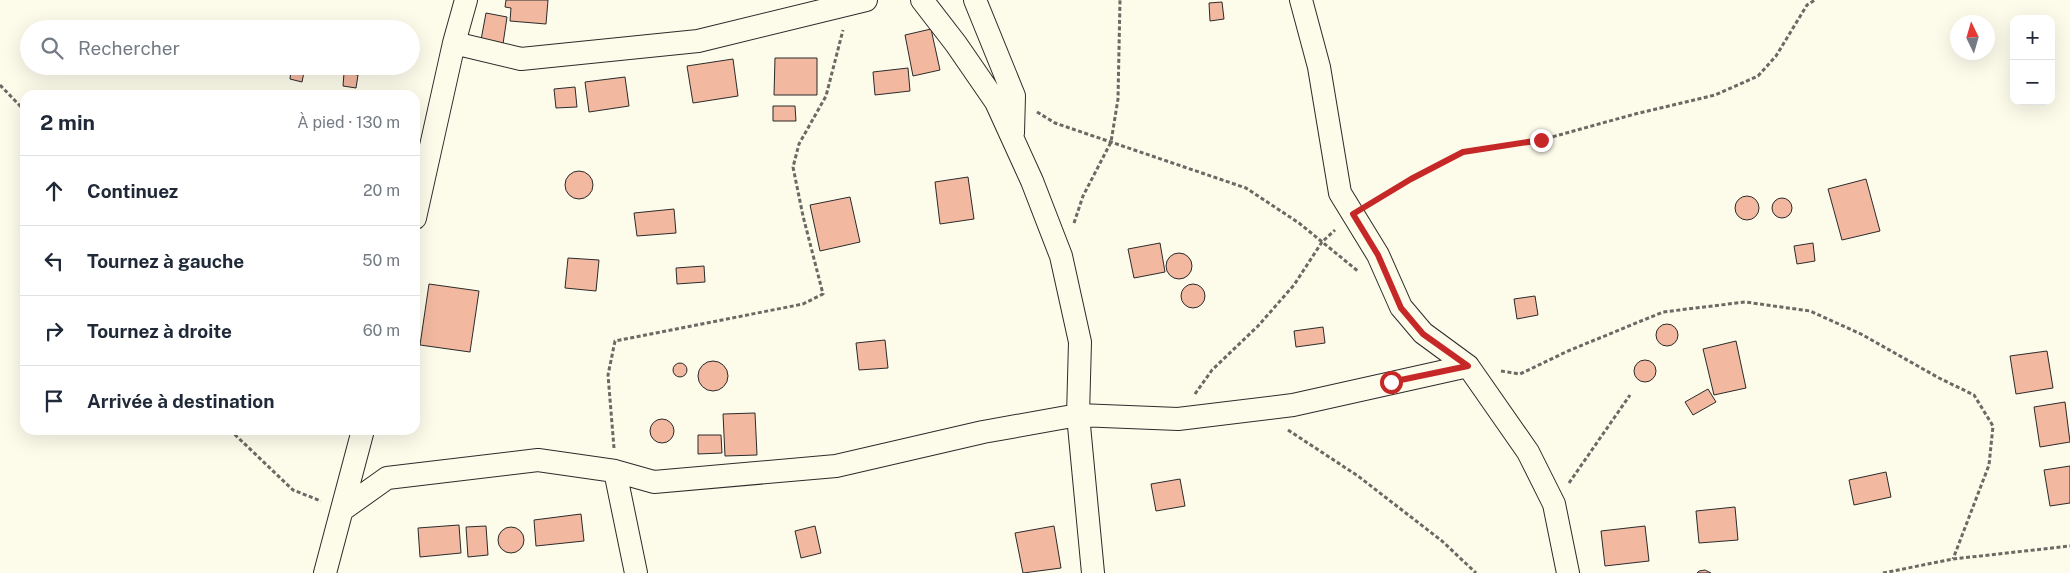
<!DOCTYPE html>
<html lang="fr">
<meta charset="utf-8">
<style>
:root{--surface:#fff;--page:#f6f6f7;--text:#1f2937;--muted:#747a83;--line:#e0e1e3}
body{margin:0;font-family:"Public Sans",sans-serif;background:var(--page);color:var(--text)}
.controls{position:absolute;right:15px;top:15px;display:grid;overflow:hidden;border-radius:10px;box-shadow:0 5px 20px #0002}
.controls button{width:45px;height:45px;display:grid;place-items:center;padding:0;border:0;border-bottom:1px solid var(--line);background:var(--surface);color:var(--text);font:25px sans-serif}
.compass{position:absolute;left:1950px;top:15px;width:45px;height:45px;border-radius:50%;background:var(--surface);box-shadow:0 5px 20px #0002;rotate:355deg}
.stop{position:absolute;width:15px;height:15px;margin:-11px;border:4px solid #c62828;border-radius:50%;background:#fff}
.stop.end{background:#c62828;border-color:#fff;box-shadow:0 1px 5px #0008}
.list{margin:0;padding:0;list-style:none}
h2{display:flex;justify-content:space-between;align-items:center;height:65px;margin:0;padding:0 20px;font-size:21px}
h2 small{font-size:16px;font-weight:400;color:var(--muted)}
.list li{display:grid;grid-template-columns:32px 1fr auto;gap:15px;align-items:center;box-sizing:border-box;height:70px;padding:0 20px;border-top:1px solid var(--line)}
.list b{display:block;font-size:19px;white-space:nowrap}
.list em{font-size:16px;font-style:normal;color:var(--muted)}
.icon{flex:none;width:28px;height:28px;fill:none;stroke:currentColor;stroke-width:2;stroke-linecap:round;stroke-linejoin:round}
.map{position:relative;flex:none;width:2070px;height:573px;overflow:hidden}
.search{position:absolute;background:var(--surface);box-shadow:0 5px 20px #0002;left:20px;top:20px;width:400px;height:55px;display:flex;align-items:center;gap:12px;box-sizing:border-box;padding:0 18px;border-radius:28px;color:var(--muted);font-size:19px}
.panel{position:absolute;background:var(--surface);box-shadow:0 5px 20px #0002;left:20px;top:90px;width:400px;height:345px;border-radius:15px}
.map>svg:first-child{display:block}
.building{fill:#f2b8a0;stroke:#2b2b2b}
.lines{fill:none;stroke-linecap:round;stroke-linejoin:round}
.minor-casing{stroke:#2b2b2b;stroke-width:24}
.path{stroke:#6a6964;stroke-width:3;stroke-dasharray:4 2.5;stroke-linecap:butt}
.minor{stroke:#fdfbea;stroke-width:22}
.route{stroke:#c62828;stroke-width:6}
</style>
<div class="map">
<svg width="2070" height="573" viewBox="0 0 2070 573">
<rect width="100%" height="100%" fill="#fdfbea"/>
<path class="building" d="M506,0H548L546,24L510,21L511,8L505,7Z
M1222,2L1224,19L1210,21L1209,3Z
M486,13L507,17L503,44L481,40Z
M931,29L940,70L913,76L905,35Z
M775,58H817V95H774Z
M733,59L738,96L693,103L687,66Z
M908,68L910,91L875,95L873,72Z
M291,70L304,72L302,82L290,79Z
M344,73L358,75L356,88L343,86Z
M625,77L629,106L589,112L585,82Z
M575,87L577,107L556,108L554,89Z
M773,106H795L796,121H773Z
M565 185a14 14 0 1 1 28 0a14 14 0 1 1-28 0Z
M968,177L974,219L940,224L935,182Z
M1866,179L1880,231L1842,240L1828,189Z
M1735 208a12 12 0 1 1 24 0a12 12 0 1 1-24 0Z
M850,197L860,242L820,251L810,205Z
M1772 208a10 10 0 1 1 20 0a10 10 0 1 1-20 0Z
M674,209L676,233L637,236L634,213Z
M1160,243L1165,272L1134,278L1128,249Z
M1813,243L1815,261L1797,264L1794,246Z
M1166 266a13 13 0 1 1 26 0a13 13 0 1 1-26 0Z
M568,258L599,260L596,291L565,288Z
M704,266L705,282L677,284L676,268Z
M429,284L479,291L470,352L420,345Z
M1181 296a12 12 0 1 1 24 0a12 12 0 1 1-24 0Z
M1535,296L1538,315L1517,319L1514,299Z
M1656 335a11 11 0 1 1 22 0a11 11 0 1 1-22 0Z
M1323,327L1325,343L1296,347L1294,331Z
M885,340L888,368L859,370L856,343Z
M1736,341L1746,388L1714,395L1703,349Z
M2047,351L2053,388L2016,394L2010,356Z
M1634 371a11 11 0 1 1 22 0a11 11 0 1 1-22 0Z
M698 376a15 15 0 1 1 30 0a15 15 0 1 1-30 0Z
M673 370a7 7 0 1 1 14 0a7 7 0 1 1-14 0Z
M1708,389L1716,402L1693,415L1685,402Z
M2065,402L2070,442L2040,447L2034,407Z
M755,413L757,455L725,456L723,414Z
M650 431a12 12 0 1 1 24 0a12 12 0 1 1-24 0Z
M698,435H721L722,453L698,454Z
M2070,466V503L2050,506L2044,470Z
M1886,472L1891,497L1854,505L1849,480Z
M1180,479L1185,506L1156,511L1151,484Z
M1735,507L1738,540L1699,543L1696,511Z
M581,514L584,541L536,546L534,520Z
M459,525L461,553L420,557L418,528Z
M486,526L488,555L468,557L466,527Z
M815,526L821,553L801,558L795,531Z
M1054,526L1061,568L1023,573L1015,533Z
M1645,526L1649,561L1605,566L1601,531Z
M498 540a13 13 0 1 1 26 0a13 13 0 1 1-26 0Z
M1705,570L1711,573H1697L1699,571Z"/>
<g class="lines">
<defs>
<path id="minor" d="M922,0L956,44L996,102L1032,181L1061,256L1080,342L1078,415L1093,573
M975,0L1014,96L1013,133
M1301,0L1319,67L1340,193L1378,255L1401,307L1423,333L1468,366
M454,43L521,59L698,41L866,0
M415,218L454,43L466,0
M615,471L636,573
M342,510L387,478L538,460L615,471L654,482L836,466L983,432L1078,415L1178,419L1293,405L1468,366L1528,452L1554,504L1568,573
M325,573L363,430"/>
</defs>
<use href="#minor" class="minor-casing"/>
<path class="path" d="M0,85L25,111
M1037,112L1055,123L1246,188L1299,223L1359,272
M1372,202L1411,179L1463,152L1541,140L1635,114L1715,95L1758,76L1776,56L1807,5L1815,0
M1074,223L1083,196L1111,142L1118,99L1120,0
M1501,371L1520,374L1568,351L1663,312L1745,302L1810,311L1861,334L1939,378L1974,395L1993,426L1989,465L1953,559
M1195,394L1212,370L1258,326L1294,285L1322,242L1335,230
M230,430L293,490L321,501
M1288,430L1358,476L1442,541L1476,573
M614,448L608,375L615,341L803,304L823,294L803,216L793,167L799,144L826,96L843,30
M1569,483L1630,395
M1883,573L1953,559L2070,546"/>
<use href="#minor" class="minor"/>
</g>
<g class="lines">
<path class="route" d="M1391,382L1468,366L1423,334L1401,308L1378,255L1353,214L1411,179L1463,152L1541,140"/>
</g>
</svg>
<div class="controls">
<button>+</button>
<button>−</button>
</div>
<svg class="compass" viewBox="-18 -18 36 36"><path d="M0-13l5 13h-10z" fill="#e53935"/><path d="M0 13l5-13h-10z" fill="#747a83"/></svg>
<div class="stop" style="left:1391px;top:382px"></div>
<div class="stop end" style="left:1541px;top:140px"></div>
<div class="search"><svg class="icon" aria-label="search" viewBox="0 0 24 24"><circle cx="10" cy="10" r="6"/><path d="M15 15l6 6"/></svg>Rechercher</div>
<section class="panel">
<h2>2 min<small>À pied · 130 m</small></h2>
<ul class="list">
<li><svg class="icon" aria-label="ahead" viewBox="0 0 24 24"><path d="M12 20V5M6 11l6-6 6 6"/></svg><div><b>Continuez</b></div><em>20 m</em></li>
<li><svg class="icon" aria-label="left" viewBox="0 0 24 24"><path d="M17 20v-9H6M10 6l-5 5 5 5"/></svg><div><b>Tournez à gauche</b></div><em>50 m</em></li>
<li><svg class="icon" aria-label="right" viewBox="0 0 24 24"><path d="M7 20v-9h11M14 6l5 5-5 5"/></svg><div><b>Tournez à droite</b></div><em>60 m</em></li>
<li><svg class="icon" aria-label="arrive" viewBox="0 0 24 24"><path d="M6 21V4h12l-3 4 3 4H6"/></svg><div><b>Arrivée à destination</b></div></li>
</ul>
</section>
</div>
